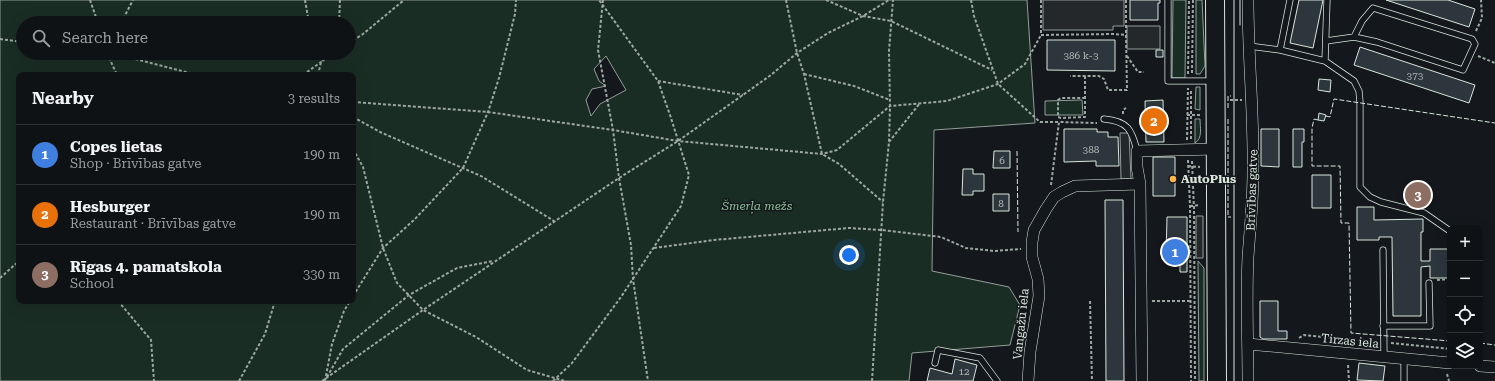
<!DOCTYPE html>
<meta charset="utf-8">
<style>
:root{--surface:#0f1215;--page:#1d2022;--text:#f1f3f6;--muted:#9b9ea0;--line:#2f3234;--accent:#ffb74d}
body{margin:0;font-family:"Roboto Serif",serif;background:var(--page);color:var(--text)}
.controls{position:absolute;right:12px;bottom:12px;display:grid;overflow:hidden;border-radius:8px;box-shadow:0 4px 16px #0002}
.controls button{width:36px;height:36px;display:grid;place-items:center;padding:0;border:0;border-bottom:1px solid var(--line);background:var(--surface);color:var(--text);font:20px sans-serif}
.you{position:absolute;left:849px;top:255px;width:14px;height:14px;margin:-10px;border:3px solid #fff;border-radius:50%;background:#1a73e8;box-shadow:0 0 0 6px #1a73e833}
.badge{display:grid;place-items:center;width:26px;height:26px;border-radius:50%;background:var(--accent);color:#fff;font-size:13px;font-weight:700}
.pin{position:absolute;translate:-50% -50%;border:2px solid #fff;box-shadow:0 1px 4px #0006}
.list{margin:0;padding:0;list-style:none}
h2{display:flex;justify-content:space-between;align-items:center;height:52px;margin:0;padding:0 16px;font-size:17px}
h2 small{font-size:13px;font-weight:400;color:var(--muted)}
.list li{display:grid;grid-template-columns:26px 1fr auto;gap:12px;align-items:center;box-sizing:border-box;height:60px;padding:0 16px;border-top:1px solid var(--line)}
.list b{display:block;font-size:15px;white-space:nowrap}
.list p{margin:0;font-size:13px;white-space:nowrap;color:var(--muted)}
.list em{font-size:13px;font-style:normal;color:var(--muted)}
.icon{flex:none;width:22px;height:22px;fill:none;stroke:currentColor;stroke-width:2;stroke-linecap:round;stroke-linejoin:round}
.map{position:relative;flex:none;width:1495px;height:381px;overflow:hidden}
.search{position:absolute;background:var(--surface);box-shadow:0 4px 16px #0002;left:16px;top:16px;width:340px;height:44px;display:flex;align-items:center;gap:10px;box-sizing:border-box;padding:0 14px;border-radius:22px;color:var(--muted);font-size:15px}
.panel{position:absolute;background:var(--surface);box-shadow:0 4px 16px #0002;left:16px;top:72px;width:340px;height:232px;border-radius:8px}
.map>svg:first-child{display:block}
.green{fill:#1a2d24;stroke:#939e99;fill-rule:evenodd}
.parking{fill:#24282b;stroke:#939e99}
.building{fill:#2c363c;stroke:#d8e6dc}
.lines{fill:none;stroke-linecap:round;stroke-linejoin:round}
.service-casing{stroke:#d8e6dc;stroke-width:7}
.minor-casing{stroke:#d8e6dc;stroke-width:12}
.trunk-casing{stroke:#d8e6dc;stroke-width:20}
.path{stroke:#9da8a2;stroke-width:2;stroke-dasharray:3 2;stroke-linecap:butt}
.service{stroke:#14181c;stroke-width:5.5}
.minor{stroke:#14181c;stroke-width:11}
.trunk{stroke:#14181c;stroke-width:18}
.tram{stroke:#d8e6dc;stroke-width:1}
.fence{stroke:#d8e6dc;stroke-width:1;stroke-dasharray:5 2;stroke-linecap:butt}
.poi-dot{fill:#ffb74d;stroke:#14181c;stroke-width:1.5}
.labels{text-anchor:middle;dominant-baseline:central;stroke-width:3;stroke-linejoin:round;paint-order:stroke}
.number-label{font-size:10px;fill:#adbab4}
.poi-label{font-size:12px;font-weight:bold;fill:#d8e6dc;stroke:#14181c;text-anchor:start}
.street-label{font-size:12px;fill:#d8e6dc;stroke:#14181c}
.park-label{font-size:12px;font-style:italic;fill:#8ac095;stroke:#14181c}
</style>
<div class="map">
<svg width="1495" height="381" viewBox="0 0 1495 381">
<rect width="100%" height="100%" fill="#14181c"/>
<path class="green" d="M0,0H1027L1035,123L934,130L932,271L1009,287L1020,305L1010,345L912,353L909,381H0ZM23,23H349V53H23ZM606,56L626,90L600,104L591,116L586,100L592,89L606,86L599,81L594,69ZM19,75H353V301H19Z
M1173,0H1186L1185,78H1172Z
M1196,0H1202L1205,66L1200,74H1196Z
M1196,87H1200V110L1195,109Z
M1082,100L1083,115H1045V101Z
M1195,119H1200C1200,127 1203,138 1195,143Z
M1198,261L1204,268V381H1199Z"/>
<path class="parking" d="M1043,0H1124V26H1113V30H1043Z
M1127,26H1160V49H1127Z
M1120,133H1129L1131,179H1121Z
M1196,216H1203V258H1196Z"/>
<path class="building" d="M1130,0H1160V3H1158V20H1130Z
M1299,0H1323L1313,48L1290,43Z
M1386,0H1448L1475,9L1469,27Z
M1047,40H1115V71L1047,70Z
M1360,47L1475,85L1469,103L1354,65Z
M1156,50H1163V57H1156Z
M1319,79L1331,80L1330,92L1318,90Z
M1163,100L1164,142H1146L1145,101Z
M1319,113L1326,115L1324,121L1318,120Z
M1064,129H1097V132H1108V137H1118L1119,166H1096V161L1064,162Z
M1261,129H1279V167L1261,166Z
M1293,129H1304V142H1302V167H1293Z
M994,151H1010V168H993Z
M1153,157H1175V196H1153Z
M963,169H973V174H984V191H973V195H962Z
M1312,175H1331V208H1312Z
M993,194H1009V211H993Z
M1105,200H1123L1124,381H1106Z
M1357,207H1374V220L1423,219V232H1421V261H1430V249H1450V278H1430V266L1421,267V316H1393L1392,237H1379V240H1357Z
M1167,217H1187V256H1166Z
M1164,256H1178V261H1164Z
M1180,256H1187V272H1180Z
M1260,301H1278V331H1287V339H1263L1260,337Z
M955,359L977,365L973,381H927L930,368L952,374Z
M1359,363L1385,366L1383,381L1357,380Z"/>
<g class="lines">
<defs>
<path id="service" d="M1168,0V81H1212
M1326,41L1354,37L1377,42L1463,70L1475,44L1472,39L1373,8L1362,21L1354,37
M1249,46L1280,50L1325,61L1354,81L1359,91L1360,102V187L1370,197L1381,202L1424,213L1450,231
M1280,50L1290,0
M1325,61L1327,0
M1104,119C1128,121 1132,130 1137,151
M1383,250L1384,357
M1383,326H1430L1429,283
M935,363L938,350L980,358L997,381
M1404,381V359"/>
<path id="minor" d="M1248,344L1450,363
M1480,366L1495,367
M1028,381L1030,352L1039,296L1038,279L1032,257V242L1034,230L1046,209L1054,197L1062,192L1075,186L1140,184
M1142,381L1140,184L1137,167V151L1216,149
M1248,381C1248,340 1246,298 1248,257C1250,229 1253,201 1253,172C1254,115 1248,58 1248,0"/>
<path id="trunk" d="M1215,0L1217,381"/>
</defs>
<use href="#service" class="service-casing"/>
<use href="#minor" class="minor-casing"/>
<use href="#trunk" class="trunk-casing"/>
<path class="path" d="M90,0L98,23
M305,0L309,23
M603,0L598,50L613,130L619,178L631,245L633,279L648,381
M786,0L797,53L804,74L822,154L839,164L883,202
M826,0L863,16L891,21L992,70
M971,0L974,16L998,84L1040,122H1059
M1041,0V35L1114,34L1126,35L1127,90H1108L1104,79L1099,76H1070
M1126,0V35
M121,23L133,0
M339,23L340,0
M1476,31L1482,18L1481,0
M0,39L23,42
M349,43L363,34L404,0
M107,53L117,75
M111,53L198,75
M1127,56L1138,72H1144
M1478,56L1495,63
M1192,73L1193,0
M804,74L854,86L890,100
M1188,74L1189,0
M303,75L321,62L318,53
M318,75L321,62L333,53
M1085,76V117L1061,118L1058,117V100L1061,98H1085
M658,81L743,95
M1230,100H1242
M353,102L488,112L613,130L678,141L822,154L837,150L890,106L947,101L998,84L1025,64L1041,35
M1123,114V110L1126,108
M1187,115H1202
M353,117L380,132L481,176L554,221
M1191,139V89
M1187,140L1188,88
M889,142L920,103
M353,149L363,167L383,248L397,283L423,310L476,337L527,370L565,381
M1188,160L1190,206L1191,381
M1192,161L1194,209L1195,381
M1188,166L1200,167
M1051,185L1059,122L1097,123
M1190,206L1200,205
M654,248L714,240L849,228L882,230L941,237L966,248L994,251L1021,249
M0,278L19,261
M1437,280L1450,279
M353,296L383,248L414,220L463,168L488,112L499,78L515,14L516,0
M118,301L151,340L154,381
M1090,301L1092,381
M1152,301H1191
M1299,338L1304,335L1375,342
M1391,343L1450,349
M1348,365L1349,381
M1447,374L1449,381
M327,377L343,349L409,295L457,268L493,261
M239,381L265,334L275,301
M322,381L423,310L619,178L678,141L771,75L797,53L828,33L863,16L889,0
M325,381L332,344L344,311L350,301
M553,381L572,363L621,297L681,206L689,175L670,115L658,81L599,0
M872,381L883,202L889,142L890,106L889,51L893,0"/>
<use href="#service" class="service"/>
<use href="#minor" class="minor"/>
<use href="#trunk" class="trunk"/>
<path class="tram" d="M1234,0V381
M1240,25V0"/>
<path class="fence" d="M1228,108V96H1231
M1326,116L1330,117L1334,99L1495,123
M1228,119V217H1231
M1318,120L1314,119L1312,128V166H1340L1341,223H1349L1351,333L1450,341
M1017,151L1018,232
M1480,343L1495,345"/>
</g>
<circle class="poi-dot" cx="1173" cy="179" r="4"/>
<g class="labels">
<g class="number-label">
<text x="1081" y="55">386 k-3</text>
<text x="1415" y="75">373</text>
<text x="1091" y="149">388</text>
<text x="1002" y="160">6</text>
<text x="1001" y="203">8</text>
<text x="964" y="371">12</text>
</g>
<g class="poi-label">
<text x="1181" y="179">AutoPlus</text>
</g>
<g class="street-label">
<text transform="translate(1252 190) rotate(-88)">Brīvības gatve</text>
<text transform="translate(1021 324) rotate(-84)">Vangažu iela</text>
<text transform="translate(1350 341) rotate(6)">Tirzas iela</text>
</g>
<g class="park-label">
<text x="757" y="206">Šmerļa mežs</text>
</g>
</g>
</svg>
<div class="controls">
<button>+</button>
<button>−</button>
<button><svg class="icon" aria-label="locate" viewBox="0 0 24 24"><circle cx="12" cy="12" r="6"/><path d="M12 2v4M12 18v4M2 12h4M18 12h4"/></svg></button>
<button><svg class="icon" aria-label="layers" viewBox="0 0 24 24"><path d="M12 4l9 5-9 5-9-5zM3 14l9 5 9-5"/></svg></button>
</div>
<div class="you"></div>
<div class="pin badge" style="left:1175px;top:252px;background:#3f7fe0">1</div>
<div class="pin badge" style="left:1154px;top:121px;background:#e8710a">2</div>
<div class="pin badge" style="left:1418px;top:195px;background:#8d6e63">3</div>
<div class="search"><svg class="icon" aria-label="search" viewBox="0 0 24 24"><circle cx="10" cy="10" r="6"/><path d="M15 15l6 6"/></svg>Search here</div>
<section class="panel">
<h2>Nearby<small>3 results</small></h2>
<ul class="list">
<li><span class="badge" style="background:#3f7fe0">1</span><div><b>Copes lietas</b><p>Shop · Brīvības gatve</p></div><em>190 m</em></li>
<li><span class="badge" style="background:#e8710a">2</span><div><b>Hesburger</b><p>Restaurant · Brīvības gatve</p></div><em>190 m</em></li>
<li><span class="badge" style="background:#8d6e63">3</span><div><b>Rīgas 4. pamatskola</b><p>School</p></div><em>330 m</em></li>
</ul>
</section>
</div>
